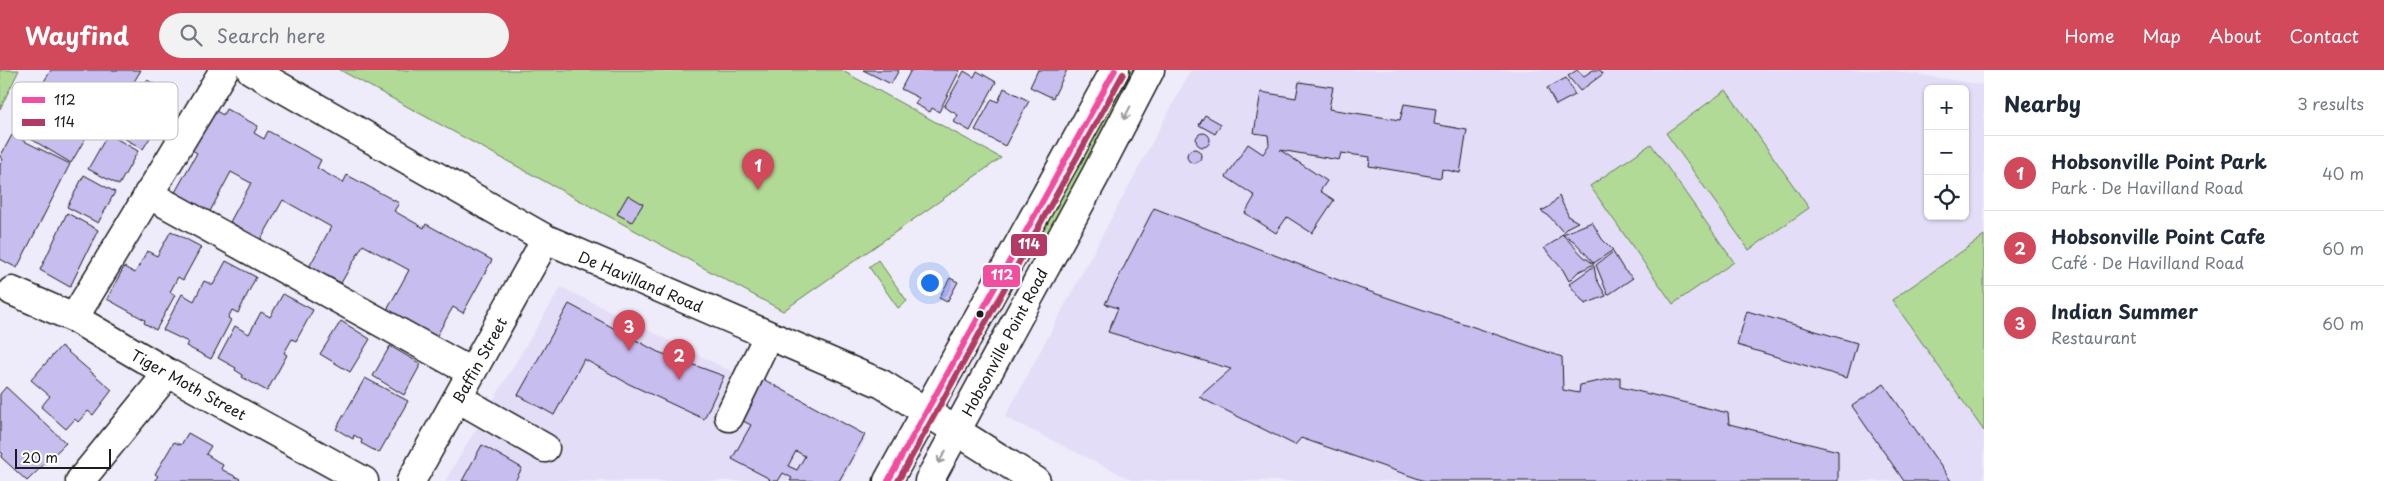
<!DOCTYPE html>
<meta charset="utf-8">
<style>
:root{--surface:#fff;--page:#f2f2f3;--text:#1f2937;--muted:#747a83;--line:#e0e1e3;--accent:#d1495b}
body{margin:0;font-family:"Playpen Sans",sans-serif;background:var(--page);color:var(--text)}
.controls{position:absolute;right:15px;top:15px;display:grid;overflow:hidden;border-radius:8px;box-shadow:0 1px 4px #0004}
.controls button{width:45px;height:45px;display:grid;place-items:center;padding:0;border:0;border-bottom:1px solid var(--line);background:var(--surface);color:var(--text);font:25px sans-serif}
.scale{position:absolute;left:15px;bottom:12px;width:96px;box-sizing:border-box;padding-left:5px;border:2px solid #1c1c1c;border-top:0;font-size:14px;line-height:18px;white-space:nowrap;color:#1c1c1c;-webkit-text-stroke:4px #fff;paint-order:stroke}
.you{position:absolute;left:929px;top:212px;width:18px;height:18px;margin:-12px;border:4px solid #fff;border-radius:50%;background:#1a73e8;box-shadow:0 0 0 8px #1a73e833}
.badge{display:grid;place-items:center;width:32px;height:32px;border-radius:50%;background:var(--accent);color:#fff;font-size:16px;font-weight:700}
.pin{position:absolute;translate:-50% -41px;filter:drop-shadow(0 1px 2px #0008)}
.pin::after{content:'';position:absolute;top:26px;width:18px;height:15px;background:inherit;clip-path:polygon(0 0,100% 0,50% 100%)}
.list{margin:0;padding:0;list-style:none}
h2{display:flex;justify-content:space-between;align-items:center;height:65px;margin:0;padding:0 20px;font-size:21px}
h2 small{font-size:16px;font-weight:400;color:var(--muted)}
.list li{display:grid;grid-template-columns:32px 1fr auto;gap:15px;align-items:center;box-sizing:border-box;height:75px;padding:0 20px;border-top:1px solid var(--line)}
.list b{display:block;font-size:19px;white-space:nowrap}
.list p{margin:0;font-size:16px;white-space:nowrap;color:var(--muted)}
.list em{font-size:16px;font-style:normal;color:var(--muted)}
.icon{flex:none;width:28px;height:28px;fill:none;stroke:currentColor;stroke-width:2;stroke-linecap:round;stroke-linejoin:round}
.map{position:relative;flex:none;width:1984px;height:411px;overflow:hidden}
header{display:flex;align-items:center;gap:30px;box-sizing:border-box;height:70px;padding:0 25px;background:var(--accent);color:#fff}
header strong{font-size:24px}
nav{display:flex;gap:28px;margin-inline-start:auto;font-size:18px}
.search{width:350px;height:45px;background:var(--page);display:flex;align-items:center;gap:12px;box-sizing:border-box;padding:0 18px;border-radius:28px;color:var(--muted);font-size:19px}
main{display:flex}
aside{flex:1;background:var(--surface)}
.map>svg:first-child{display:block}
.built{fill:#e3ddf7;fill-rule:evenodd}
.green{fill:#b1da96;stroke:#667b59}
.building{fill:#c8bdef;stroke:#1c1c1c;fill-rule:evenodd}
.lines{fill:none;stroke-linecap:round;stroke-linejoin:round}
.minor-casing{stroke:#1c1c1c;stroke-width:31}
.minor{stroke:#fff;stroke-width:28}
.bus-1-casing{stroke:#fff;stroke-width:10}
.bus-2-casing{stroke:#fff;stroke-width:10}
.bus-1{stroke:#f14ea0;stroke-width:6}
.bus-2{stroke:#b33a66;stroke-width:6}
.oneway{stroke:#999}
.bus-dot{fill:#1c1c1c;stroke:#fff;stroke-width:2}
.labels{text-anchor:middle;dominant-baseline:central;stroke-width:4;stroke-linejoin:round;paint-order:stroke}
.street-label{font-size:15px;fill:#1c1c1c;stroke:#fff}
.key{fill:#fff;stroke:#bbb;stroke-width:1}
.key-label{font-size:14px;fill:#1c1c1c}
.line-badge{stroke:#fff;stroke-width:2}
.badge-label{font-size:14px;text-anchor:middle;font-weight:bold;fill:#fff}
</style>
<header>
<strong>Wayfind</strong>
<div class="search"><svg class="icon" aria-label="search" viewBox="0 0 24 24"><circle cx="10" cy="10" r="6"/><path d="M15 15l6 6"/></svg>Search here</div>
<nav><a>Home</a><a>Map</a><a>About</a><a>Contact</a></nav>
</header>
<main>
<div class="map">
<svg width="1984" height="411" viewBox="0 0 1984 411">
<rect width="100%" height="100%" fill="#eeebfa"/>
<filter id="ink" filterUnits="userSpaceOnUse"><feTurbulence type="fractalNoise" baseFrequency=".02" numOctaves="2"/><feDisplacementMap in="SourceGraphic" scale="10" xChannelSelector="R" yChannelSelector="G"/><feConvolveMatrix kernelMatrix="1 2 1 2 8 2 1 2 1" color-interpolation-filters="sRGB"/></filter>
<g filter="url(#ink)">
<path class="built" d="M1191,0H1889L1984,15V411H1134L1005,347ZM1928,19H1965V146H1928Z
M561,217L866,368L842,411H445Z"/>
<path class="green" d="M0,0H19L0,39Z
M340,0H841L1001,88L783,241Z
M1125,0H1138L1045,170L1035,164Z
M1726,20L1809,138L1749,180L1666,63Z
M1651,74L1734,192L1673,234L1590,116Z
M1984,166V361L1892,230Z
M878,190L907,231L898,238L869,197Z"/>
<path class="building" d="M51,0H141L129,20L120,15L118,18L115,17L71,93L16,60L42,19L40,18Z
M863,0H899L891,14Z
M911,0H960L939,42L932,38L930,42L915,34L919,28L901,19Z
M1038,0H1067L1053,28L1030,17Z
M1577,0L1584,6L1593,0H1600L1603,4L1580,21L1568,6Z
M964,1L974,7L977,1L996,12L970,61L954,52L958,45L944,37Z
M1566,8L1575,25L1556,35L1547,18Z
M147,10L176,26L143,79L113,62L130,32L133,34Z
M1299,12L1333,17L1329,39L1400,50L1404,34L1436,39L1434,54L1467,60L1460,103L1442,99L1441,108L1369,96L1370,87L1341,83L1339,90L1280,80L1327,111L1320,121L1334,130L1312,163L1287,147L1276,163L1245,143L1255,126L1226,107L1248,74L1263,84L1269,75L1268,65L1254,63L1261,22L1296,28Z
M1004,18L1029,31L1005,76L975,60L992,29L998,32Z
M209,37L223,45L226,39L258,56L254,63L264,69L268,61L321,90L317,98L343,113L347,105L399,133L394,141L424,158L426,154L492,190L463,243L453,237L436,267L387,240L409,200L363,175L341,213L328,206L327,209L308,199L331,157L283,130L260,171L242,162L243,159L230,152L251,113L231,102L208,145L173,126L197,83L187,77Z
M1205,45L1221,54L1215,64L1199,55Z
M1196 70a7 7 0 1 1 14 0a7 7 0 1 1-14 0Z
M108,64L138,81L119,115L88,99Z
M12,65L70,94L17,198L0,189V95L3,89L0,87Z
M1187 86a7 7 0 1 1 14 0a7 7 0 1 1-14 0Z
M84,105L115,122L98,153L67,137Z
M628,125L643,134L632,152L617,144Z
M1559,126L1569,147L1578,152L1568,157L1563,162L1549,146L1541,141L1549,137Z
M1154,138L1359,218L1562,287L1563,320L1579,323L1580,315L1620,307V317L1728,343L1729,354L1838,381V411H1425L1301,368L1295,375L1199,327L1231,299L1108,262L1118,238L1105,234Z
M67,143L98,160L70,217L40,200Z
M1592,152L1602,169L1613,180L1594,193L1575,172L1563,164Z
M171,161L201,177L183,210L178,207L170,222L175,225L156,260L144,253L145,250L107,229L124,197L135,203L147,181L157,186Z
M1562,164L1584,187L1594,194L1578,202L1569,211L1563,200L1544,178L1557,170Z
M1613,182L1624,200L1633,208L1608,225L1596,195Z
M226,191L256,207L238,243L232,240L228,248L231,250L211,289L186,276L188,272L163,260L182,224L194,231L204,211L213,215Z
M1594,196L1596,208L1606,226L1585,234L1569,214Z
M950,208L958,212L947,232L939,228Z
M283,224L313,240L296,271L292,269L284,283L287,285L267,321L242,307L243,305L235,300L236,298L218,288L235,256L249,264L261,242L270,247Z
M569,234L658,282L724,306L704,349L629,314L584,289L554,345L518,325Z
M1747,241L1857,273L1847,308L1737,275Z
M341,251L370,269L350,302L320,284Z
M61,276L112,320L93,345L88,341L78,352L75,349L66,359L41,337L50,326L31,310Z
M390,276L421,294L404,325L373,306Z
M365,308L408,331L379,383L361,373L362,370L354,365L353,369L336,359Z
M763,309L865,365L839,411H790L792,408L783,403L778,411H768L770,409L732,389L751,355L739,349ZM796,381L805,386L797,400L788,396Z
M1884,314L1951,411H1904L1852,336Z
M6,317L66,373L27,411L1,387L3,384L0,381V324Z
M188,363L211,376L206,384L223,395L221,399L240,409L239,411H154L158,406L155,404L174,372L181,375Z
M482,375L522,398L515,411H462Z"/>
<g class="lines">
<defs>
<path id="minor" d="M251,0L546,169L882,314L1036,411
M148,124L471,302
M12,221L74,248L168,303L364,411
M74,248L224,0
M458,328L545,378
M729,347L768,266
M80,411L168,303
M411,411L546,169
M888,411L1115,0
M929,411L1095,106L1150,0"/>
</defs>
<use href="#minor" class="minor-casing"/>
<use href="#minor" class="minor"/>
<defs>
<path id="bus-1" d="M888,411L1115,0"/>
<path id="bus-2" d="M898,411L1123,4"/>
</defs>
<use href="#bus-1" class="bus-1-casing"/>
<use href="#bus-2" class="bus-2-casing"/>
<use href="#bus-1" class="bus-1"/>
<use href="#bus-2" class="bus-2"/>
</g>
<defs><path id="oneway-shaft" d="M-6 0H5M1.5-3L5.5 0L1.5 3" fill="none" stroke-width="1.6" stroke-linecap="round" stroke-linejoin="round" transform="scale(1.25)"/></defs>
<g class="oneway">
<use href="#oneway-shaft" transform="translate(1127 43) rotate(117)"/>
<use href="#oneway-shaft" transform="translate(942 387) rotate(120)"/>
</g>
</g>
<circle class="bus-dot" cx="980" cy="244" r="4.5"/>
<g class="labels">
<g class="street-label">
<text transform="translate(641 211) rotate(23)">De Havilland Road</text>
<text transform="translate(1004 272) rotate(-62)">Hobsonville Point Road</text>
<text transform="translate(479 290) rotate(-61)">Baffin Street</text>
<text transform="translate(189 314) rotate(29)">Tiger Moth Street</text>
</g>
</g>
<rect x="12" y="12" width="166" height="58" rx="8" class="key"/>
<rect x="22" y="27" width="23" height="6" fill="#f14ea0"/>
<rect x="22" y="49" width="23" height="7" fill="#b33a66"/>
<g class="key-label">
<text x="54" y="35">112</text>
<text x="54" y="57">114</text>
</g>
<g class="line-badge">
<rect x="1010" y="163" width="38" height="24" rx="5" fill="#b33a66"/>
<rect x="982" y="194" width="39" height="24" rx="5" fill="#f14ea0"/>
</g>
<g class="badge-label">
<text x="1029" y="179">114</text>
<text x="1002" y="210">112</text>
</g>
</svg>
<div class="controls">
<button>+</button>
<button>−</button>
<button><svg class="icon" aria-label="locate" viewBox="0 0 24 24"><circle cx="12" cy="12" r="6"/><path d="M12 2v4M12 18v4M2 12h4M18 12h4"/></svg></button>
</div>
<div class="scale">20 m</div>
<div class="you"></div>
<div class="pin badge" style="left:758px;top:120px">1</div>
<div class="pin badge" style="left:679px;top:310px">2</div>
<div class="pin badge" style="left:629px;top:281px">3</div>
</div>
<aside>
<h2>Nearby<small>3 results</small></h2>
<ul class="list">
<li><span class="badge">1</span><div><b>Hobsonville Point Park</b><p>Park · De Havilland Road</p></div><em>40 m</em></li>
<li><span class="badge">2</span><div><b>Hobsonville Point Cafe</b><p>Café · De Havilland Road</p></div><em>60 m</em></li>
<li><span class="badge">3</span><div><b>Indian Summer</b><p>Restaurant</p></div><em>60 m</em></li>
</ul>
</aside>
</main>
